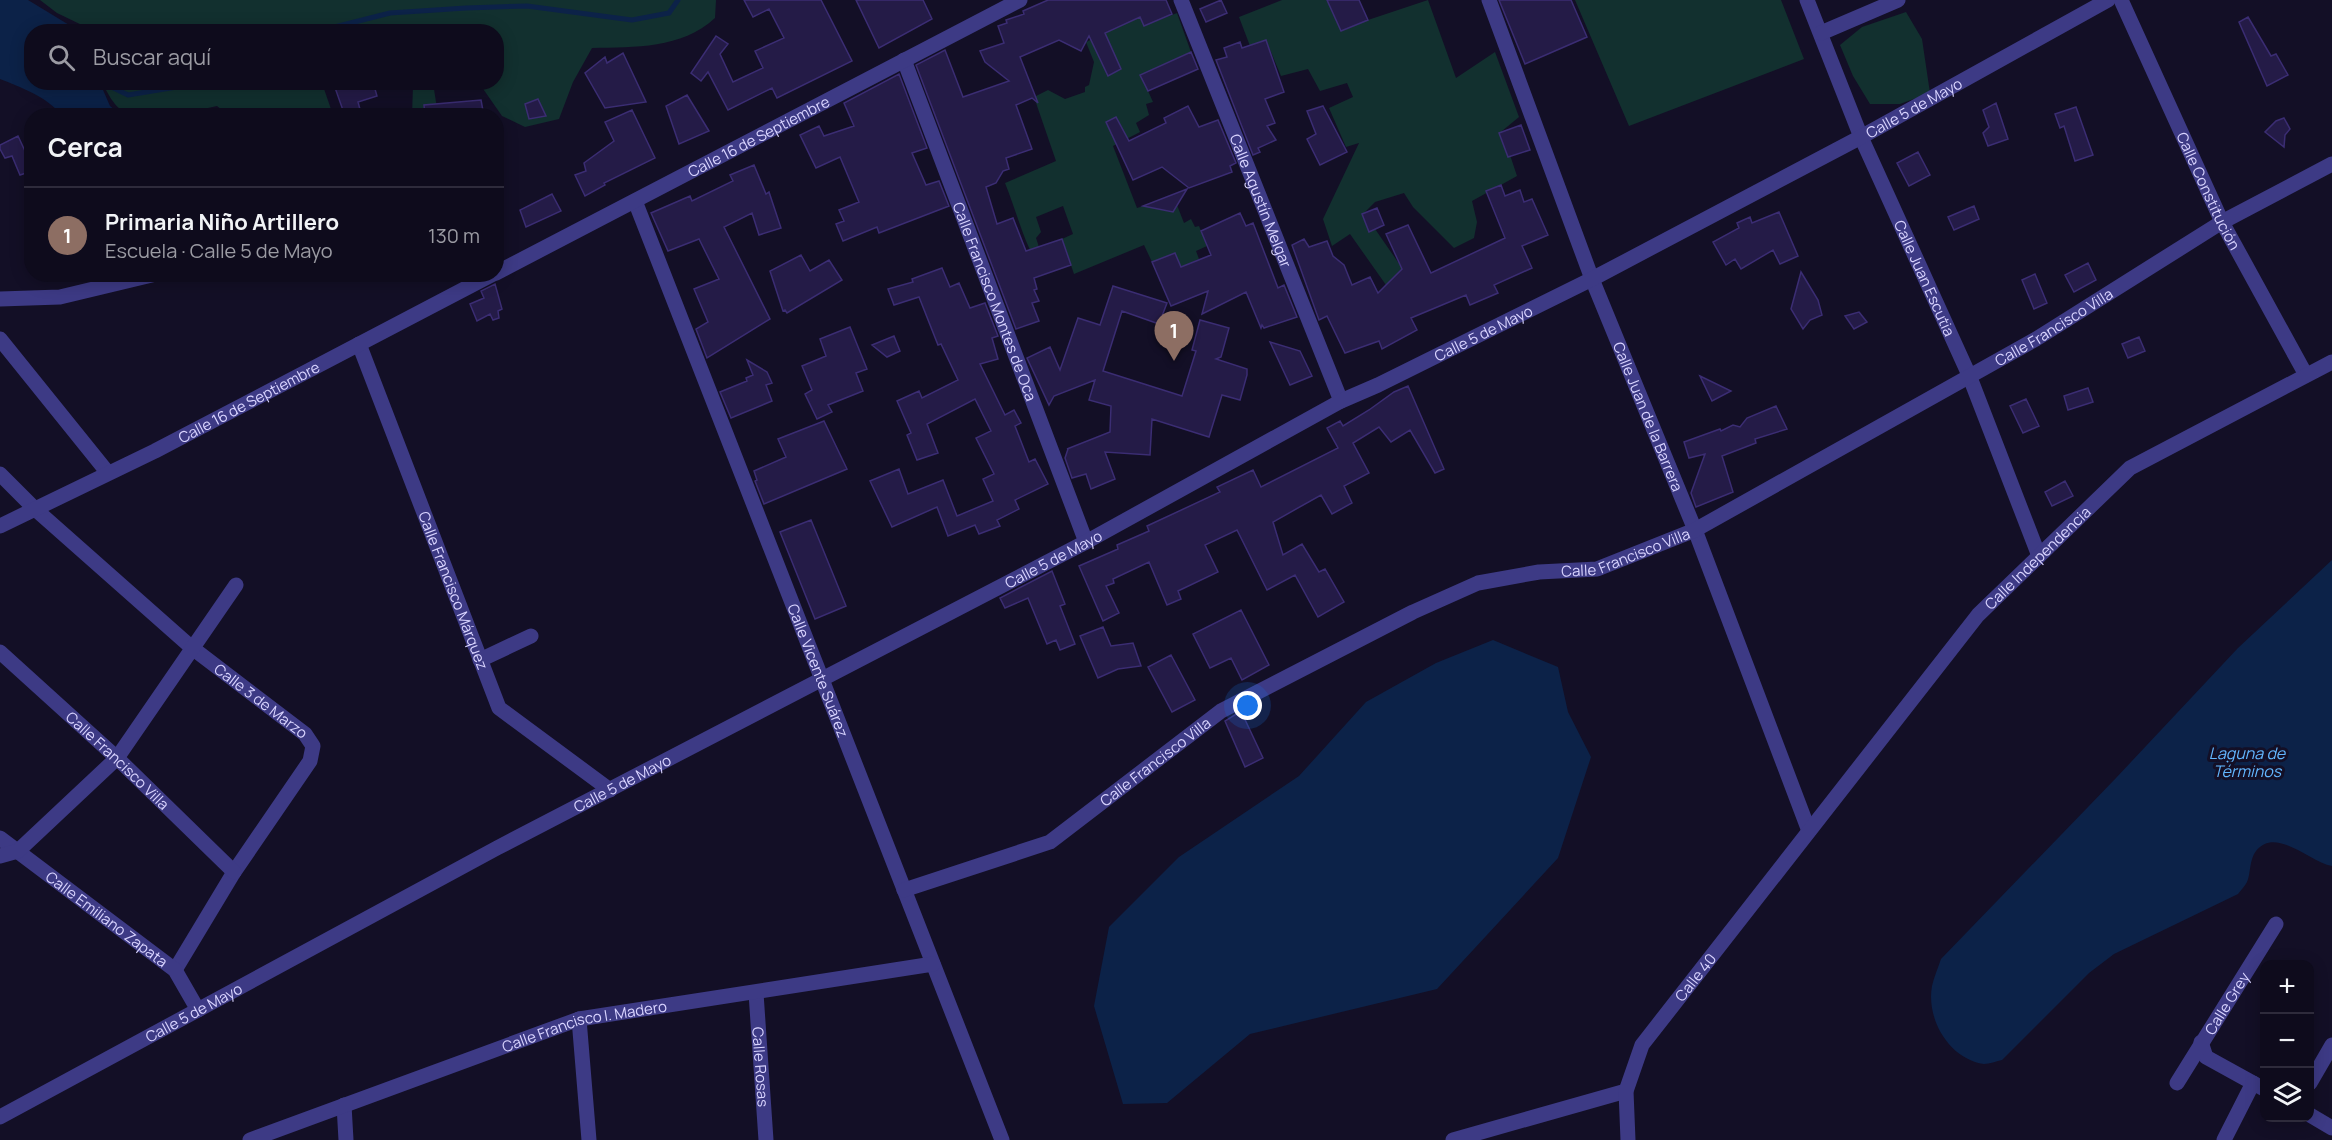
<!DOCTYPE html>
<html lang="es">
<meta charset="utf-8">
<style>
:root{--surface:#0e0b1c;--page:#171425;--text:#f1f3f6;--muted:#9b9ba3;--line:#2e2b3b;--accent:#00e5ff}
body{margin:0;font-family:Manrope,sans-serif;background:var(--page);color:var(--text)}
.controls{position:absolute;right:18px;bottom:18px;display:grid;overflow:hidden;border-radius:12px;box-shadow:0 3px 15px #0003}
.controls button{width:54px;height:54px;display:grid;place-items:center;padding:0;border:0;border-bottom:2px solid var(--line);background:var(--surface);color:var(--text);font:30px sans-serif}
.you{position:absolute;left:1248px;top:706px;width:21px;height:21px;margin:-15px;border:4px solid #fff;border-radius:50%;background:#1a73e8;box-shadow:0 0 0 9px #1a73e833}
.badge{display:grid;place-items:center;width:39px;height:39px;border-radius:50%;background:var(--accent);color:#fff;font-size:20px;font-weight:700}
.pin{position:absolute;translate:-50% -50px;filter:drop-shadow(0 2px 3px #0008)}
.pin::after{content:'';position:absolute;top:32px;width:21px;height:18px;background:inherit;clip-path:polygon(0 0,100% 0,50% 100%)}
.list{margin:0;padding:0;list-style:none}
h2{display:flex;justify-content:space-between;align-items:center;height:78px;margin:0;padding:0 24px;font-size:26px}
h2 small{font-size:20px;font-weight:400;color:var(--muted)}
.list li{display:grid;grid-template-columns:39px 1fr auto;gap:18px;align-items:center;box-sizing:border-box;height:96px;padding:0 24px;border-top:2px solid var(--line)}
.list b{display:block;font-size:22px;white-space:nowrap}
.list p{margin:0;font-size:20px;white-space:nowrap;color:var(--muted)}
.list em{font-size:20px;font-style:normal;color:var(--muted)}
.icon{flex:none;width:33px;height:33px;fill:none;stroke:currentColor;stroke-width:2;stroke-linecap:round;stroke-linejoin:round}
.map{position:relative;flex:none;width:2332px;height:1140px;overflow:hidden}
.search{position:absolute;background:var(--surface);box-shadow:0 3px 15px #0003;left:24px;top:24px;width:480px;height:66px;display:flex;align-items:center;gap:15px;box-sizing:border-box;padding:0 21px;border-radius:24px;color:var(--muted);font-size:22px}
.panel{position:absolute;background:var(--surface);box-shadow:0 3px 15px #0003;left:24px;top:108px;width:480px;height:174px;border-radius:24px}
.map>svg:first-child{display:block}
.green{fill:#12302f}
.water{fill:#0c2248}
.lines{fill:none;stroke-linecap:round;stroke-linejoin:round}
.stream{stroke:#0c2248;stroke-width:5}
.building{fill:#241b47;stroke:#3b2d73;stroke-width:1.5}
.minor{stroke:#3d3a85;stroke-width:15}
.labels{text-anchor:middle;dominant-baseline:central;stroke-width:6;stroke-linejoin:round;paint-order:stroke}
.street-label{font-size:15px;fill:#d9d4ff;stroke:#130f26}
.water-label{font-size:16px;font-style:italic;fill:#62b6ff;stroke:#130f26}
</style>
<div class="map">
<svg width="2332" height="1140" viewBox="0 0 2332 1140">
<rect width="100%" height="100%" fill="#130f26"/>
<path class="green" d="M40,0H716L715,18C681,49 635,47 592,48L573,82L559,119L525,127L502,116L479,83L496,82V32L87,31L86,27L57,13Z
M1282,0H1328L1341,31L1368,20L1428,0L1456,78L1495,52L1519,117L1502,131L1517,176L1472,201L1477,222L1474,238L1454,248L1413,207L1404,193L1375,202L1364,213L1402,268L1386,285L1350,234L1332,246L1323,219L1359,143L1346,147L1329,108L1353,97L1347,83L1320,91L1308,69L1281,76L1266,40L1250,46L1239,17Z
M1575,0H1781L1804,59L1629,126Z
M1906,12L1922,39L1930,93L1900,104H1870L1853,76L1840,45L1862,27Z
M1177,13L1191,52L1149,71L1152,79L1144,82L1153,102L1146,104L1149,115L1136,123L1140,132L1113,146L1137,208L1153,203L1155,208L1173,212L1177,205L1184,223L1191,219L1195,227L1199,226L1207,246L1196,251L1199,259L1181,267L1174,253L1152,262L1144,245L1074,274L1062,239L1073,234L1063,206L1036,217L1041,232L1036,238L1039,247L1030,250C1020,228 1014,205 1005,183L1056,161L1034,97L1048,90L1065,99L1085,92V87L1089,85L1094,62L1086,42L1140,17L1144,26Z
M102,83H322L333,115H234L227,114L217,106C196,112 175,109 154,112L153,115C120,116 117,110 102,83Z
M427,84L434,89L438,115L412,116L413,85Z"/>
<path class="water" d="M0,0H28L79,31L32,32V82L100,83L110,106L121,115H61C48,97 20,87 0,79Z
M2332,560V866C2309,862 2276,826 2256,851C2249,860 2251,873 2247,882C2245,886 2241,890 2238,894L2114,954L2089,973L2002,1060C1997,1061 1989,1064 1984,1064C1949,1059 1926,1019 1932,986C1934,977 1938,968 1941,959L2116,778L2238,648Z
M1493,640L1558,667L1568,712L1591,757L1558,858L1437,989L1250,1034L1167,1103L1123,1104L1094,1006L1109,927L1179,857L1299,776L1366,702L1436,663Z"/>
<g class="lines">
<path class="stream" d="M315,32L390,13L466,8L527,6L632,20L669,13L678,0
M101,82L128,95L207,82"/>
</g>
<path class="building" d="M744,0H821L852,61L777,98L772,88L728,110L708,72L701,81L691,73L716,36L728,44L720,54L733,82L763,68L755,51L784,38L769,9L753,17Z
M856,0H923L932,19L879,48Z
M1048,0H1166L1172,14L1144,26L1140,17L1105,33L1121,69L1108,76L1089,36L1081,51L1059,40L1020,57L1038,103L1032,98L1016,105L1032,149L1006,158L1009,169L1003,171L996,183L986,187L997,224L1013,218L1026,251L1062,239L1071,265L1034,278L1037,289L1034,290L1039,301L1032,303L1039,321L1016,329L916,65L945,50L963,97L1009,81L985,62L980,51L1004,43L998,26L1007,23L1006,20L1024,14L1023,11Z
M1221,0L1227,13L1206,22L1200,9Z
M1327,0H1359L1368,20L1341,31Z
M1499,0H1571L1587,37L1525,64Z
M2248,17L2271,56L2276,54L2288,75L2267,86L2239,22Z
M1266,40L1284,92L1265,99L1275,123L1267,126L1276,140L1258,148L1260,152L1253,155L1216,60L1227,57L1224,48L1240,42L1242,48Z
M1191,52L1198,69L1148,91L1140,75Z
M623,53L646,102L605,108L585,73L605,57L607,63Z
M899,74L927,148L912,153L926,185L939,181L949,206L879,233L877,227L843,241L836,224L844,221L839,210L859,202L840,157L816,168L800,135L819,126L824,136L854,126L844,103Z
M333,82H373L377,96L358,102L361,113L345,116Z
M687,95L709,131L679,144L666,106Z
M538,99L546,116L529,119L525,104Z
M481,100L484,116H425L424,105Z
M1996,103L2008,139L1988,146L1983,133L1989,127L1983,110Z
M1188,106L1199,127L1218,120L1236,163L1230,166L1232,172L1189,188L1162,167L1133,180L1106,122L1116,117L1129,141L1166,123L1164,118Z
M1323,106L1347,152L1320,165L1307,139L1316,134L1307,111Z
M2076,107L2093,155L2075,161L2064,126L2060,128L2055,114Z
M632,110L655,158L604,183L605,185L585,196L575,175L586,171L584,163L614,141L605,122Z
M2284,118L2290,129L2285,135L2284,147L2265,132L2276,121Z
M1521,125L1530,150L1508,157L1499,133Z
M18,136L32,166V171L20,175L12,156L5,158L0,149V145Z
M1918,152L1930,175L1909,186L1897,163Z
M754,165L766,194L769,192L781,228L759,235L752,213L724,227L770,319L707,358L696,329L708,322L694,289L719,279L699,239L668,251L651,213L690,196L692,201L733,181L730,175Z
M1501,185L1505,196L1520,190L1524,202L1532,199L1548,235L1522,246L1532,268L1494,285L1498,293L1470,305L1466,295L1411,318L1417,330L1382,349L1379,341L1345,353L1327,316L1319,320L1292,245L1304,239L1309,247L1327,241L1333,256L1344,265L1352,285L1370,277L1378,293L1402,269L1386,234L1408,225L1431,273L1505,238L1486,191Z
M1187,189L1173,212L1143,206Z
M552,194L561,211L526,227L520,210Z
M1974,206L1979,219L1954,230L1948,217Z
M1377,208L1384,225L1369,232L1362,214Z
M1779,212L1798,256L1780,264L1773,250L1741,269L1735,259L1726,265L1713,242L1739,228L1737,223L1750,217L1752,223Z
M1240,213L1246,226L1253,223L1278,288L1284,285L1297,317L1264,328L1262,325L1261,328L1246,292L1202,314L1208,291L1171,306L1152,262L1175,253L1181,267L1211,255L1201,231Z
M801,255L810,271L829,260L842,280L787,313L785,310L783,311L770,271Z
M2088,263L2096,280L2074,292L2065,275Z
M942,268L950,287L959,283L970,308L985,303L998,336L992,338L998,359L980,364L1005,415L1014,410L1021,423L1015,426L1029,462L1035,459L1048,484L1015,500L1019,509L997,520L1000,526L979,534L975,525L948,536L937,507L892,527L870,481L899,469L908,494L943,480L957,516L993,501L983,479L994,474L976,438L991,431L975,399L927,424L938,453L917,460L907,435L911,433L897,401L919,391L922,398L958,380L941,344L938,345L919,297L894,305L888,289L913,282L912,279Z
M1801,272L1818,300L1822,315L1810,320L1803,329L1791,309Z
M2035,274L2047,303L2034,309L2022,280Z
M495,284L502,309L498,311L499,318L493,320L490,314L477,321L470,304L484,298L481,291Z
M1113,286L1167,303L1159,324L1122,311L1103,371L1182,396L1196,351L1192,350L1200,320L1229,328L1221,357L1216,359L1247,369V375L1240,400L1222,395L1209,437L1152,419L1150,455L1105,452L1115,479L1091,489L1086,474L1072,478L1065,458L1068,449H1067L1110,432L1111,406L1089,400L1095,380L1054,396L1049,405L1027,358L1050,347L1060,370L1078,318L1100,325Z
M1859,312L1867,322L1854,329L1845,316Z
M850,327L867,369L856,373L863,391L828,405L832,412L817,419L805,394L812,390L802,366L826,356L820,339Z
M894,336L900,351L887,357L872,345Z
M2139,337L2145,351L2128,358L2122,344Z
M1270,342L1300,351L1312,376L1290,385Z
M747,360L767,372L772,383L766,385L772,401L731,418L720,392L747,381L746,378L753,375Z
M1700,376L1731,391L1712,401Z
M1408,386L1444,469L1435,473L1410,430L1391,442L1379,427L1353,443L1369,473L1344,486L1352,503L1332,514L1321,495L1273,522L1283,555L1302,544L1319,572L1325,569L1344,602L1318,617L1295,575L1267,590L1237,530L1205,545L1218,572L1178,591L1181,599L1167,605L1149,562L1113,579L1114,583L1106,586L1119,613L1103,621L1079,566L1118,549L1117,545L1149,531L1147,526L1220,492L1217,487L1253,470L1261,487L1338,448L1327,428L1340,421L1343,426L1369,410L1394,392Z
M2088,388L2093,402L2068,410L2064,396Z
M2026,399L2039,426L2023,433L2010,406Z
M1776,406L1787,429L1755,439L1756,443L1722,456L1733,492L1696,507L1691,493L1705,454L1689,458L1684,442L1720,429L1721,431L1733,425L1740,427L1747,418Z
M824,421L847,469L764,504L755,481L757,480L754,471L786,457L778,439Z
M2065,481L2073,496L2052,506L2045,492Z
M811,520L846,606L815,619L780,532Z
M1052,571L1065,604L1060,606L1075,644L1060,650L1056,640L1047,644L1028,598L1005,608L1000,598Z
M1241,610L1269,665L1242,680L1231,658L1210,668L1193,634Z
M1103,627L1111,646L1133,643L1141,666L1118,669L1098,678L1080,636Z
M1171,655L1195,700L1172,712L1148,667Z
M1241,711L1263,758L1245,767L1225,721Z"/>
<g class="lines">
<g class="minor">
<path id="s1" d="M1181,0L1341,401"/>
<path id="s2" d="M1489,0L1592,279L1695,530L1809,831"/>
<path id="s3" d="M1807,0L1861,137L1969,375L2039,556"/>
<path id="s4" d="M2121,0L2222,222L2306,375"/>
<path d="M1821,33L1898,0"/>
<path id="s5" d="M904,60L1086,542"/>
<path id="s6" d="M635,201L1002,1140"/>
<path id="s7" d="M496,273L1020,0"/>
<path d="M0,299L60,297L156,274"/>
<path d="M0,339L108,473"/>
<path id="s8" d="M359,344L499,708L610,790"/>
<path id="s9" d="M0,474L35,509L191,647L305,734L313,746L310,761L234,872L175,970"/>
<path id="s10" d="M0,526L155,451L493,274"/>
<path id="s11" d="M0,652L117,758L234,872"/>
<path d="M480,660L531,636"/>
<path id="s12" d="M0,838L175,970L198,1010"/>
<path d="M0,856L18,851L117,758L236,585"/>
<path id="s13" d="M904,890L1050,842L1221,711L1413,612L1478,583L1539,572L1597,569L1695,530L2036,339L2222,222L2332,164"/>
<path id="s14" d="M756,993L766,1140"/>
<path d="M579,1019L589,1140"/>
<path d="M2201,1042L2206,1057L2264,1089"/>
<path id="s15" d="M2177,1083L2276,924"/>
<path d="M2310,1083L2332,1045"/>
<path d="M344,1105L346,1140"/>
<path d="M2310,1115L2332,1128"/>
<path id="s16" d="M0,1117L497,848L1086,542L1341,401L1378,385L1592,279L1861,137L2108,0"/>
<path id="s17" d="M250,1140L579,1019L933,964"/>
<path d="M1453,1140L1626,1091"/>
<path id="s18" d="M1628,1140L1626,1091L1642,1045L1978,615L2130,468L2332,362"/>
<path d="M2224,1140L2253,1083"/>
</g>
</g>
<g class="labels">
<g class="street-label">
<text stroke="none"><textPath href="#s16" startOffset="2164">Calle 5 de Mayo</textPath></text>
<text stroke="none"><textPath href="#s7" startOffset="296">Calle 16 de Septiembre</textPath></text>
<text stroke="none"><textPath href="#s4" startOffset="210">Calle Constitución</textPath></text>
<text stroke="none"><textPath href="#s1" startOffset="216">Calle Agustín Melgar</textPath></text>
<text stroke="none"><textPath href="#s3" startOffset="302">Calle Juan Escutia</textPath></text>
<text stroke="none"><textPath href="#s5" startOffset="258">Calle Francisco Montes de Oca</textPath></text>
<text stroke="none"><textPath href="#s13" startOffset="1294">Calle Francisco Villa</textPath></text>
<text stroke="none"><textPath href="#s16" startOffset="1678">Calle 5 de Mayo</textPath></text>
<text stroke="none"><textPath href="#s10" startOffset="278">Calle 16 de Septiembre</textPath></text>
<text stroke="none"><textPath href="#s2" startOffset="446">Calle Juan de la Barrera</textPath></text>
<text stroke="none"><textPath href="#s13" startOffset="808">Calle Francisco Villa</textPath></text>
<text stroke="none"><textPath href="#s16" startOffset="1192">Calle 5 de Mayo</textPath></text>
<text stroke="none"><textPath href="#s18" startOffset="726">Calle Independencia</textPath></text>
<text stroke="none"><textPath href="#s8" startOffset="264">Calle Francisco Márquez</textPath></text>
<text stroke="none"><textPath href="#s6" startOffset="504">Calle Vicente Suárez</textPath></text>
<text stroke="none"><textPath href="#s9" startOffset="346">Calle 3 de Marzo</textPath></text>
<text stroke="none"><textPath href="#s11" startOffset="160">Calle Francisco Villa</textPath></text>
<text stroke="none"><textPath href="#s13" startOffset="286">Calle Francisco Villa</textPath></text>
<text stroke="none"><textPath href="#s16" startOffset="706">Calle 5 de Mayo</textPath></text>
<text stroke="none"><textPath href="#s12" startOffset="134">Calle Emiliano Zapata</textPath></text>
<text stroke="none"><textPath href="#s18" startOffset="184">Calle 40</textPath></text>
<text stroke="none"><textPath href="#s15" startOffset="94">Calle Grey</textPath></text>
<text stroke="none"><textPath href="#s16" startOffset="220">Calle 5 de Mayo</textPath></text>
<text stroke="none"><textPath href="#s17" startOffset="354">Calle Francisco I. Madero</textPath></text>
<text stroke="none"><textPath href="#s14" startOffset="74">Calle Rosas</textPath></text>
</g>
<g class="water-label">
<text x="2247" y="753">Laguna de<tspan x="2247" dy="18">Términos</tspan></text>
</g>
</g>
</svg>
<div class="controls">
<button>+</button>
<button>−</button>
<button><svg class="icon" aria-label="layers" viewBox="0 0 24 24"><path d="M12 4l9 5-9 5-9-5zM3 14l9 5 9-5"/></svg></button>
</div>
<div class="you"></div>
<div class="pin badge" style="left:1174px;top:361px;background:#8d6e63">1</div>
<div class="search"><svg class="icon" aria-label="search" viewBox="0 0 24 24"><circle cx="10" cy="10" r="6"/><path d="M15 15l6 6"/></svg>Buscar aquí</div>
<section class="panel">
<h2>Cerca<small></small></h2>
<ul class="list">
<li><span class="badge" style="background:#8d6e63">1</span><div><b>Primaria Niño Artillero</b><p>Escuela · Calle 5 de Mayo</p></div><em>130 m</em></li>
</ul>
</section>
</div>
